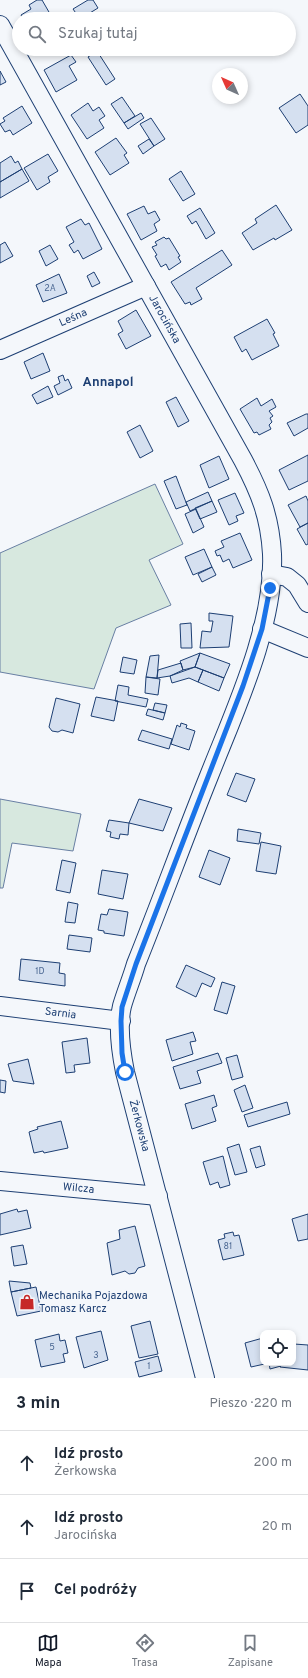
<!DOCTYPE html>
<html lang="pl">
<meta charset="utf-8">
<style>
:root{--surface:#fff;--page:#f2f2f3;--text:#1f2937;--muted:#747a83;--line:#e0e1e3;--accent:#111827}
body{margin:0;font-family:Overpass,sans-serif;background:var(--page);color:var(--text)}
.controls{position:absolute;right:12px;bottom:12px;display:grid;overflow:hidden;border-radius:8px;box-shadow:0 2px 6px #0003}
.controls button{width:36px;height:36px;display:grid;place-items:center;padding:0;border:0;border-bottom:1px solid var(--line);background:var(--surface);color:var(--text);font:20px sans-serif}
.compass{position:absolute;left:212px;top:68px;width:36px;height:36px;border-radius:50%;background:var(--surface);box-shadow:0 2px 6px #0003;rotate:315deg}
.stop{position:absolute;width:12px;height:12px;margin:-9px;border:3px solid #1a73e8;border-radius:50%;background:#fff}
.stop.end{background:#1a73e8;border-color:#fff;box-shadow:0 1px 4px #0008}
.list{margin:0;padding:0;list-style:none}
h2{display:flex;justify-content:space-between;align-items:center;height:52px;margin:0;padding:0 16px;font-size:17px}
h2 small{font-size:13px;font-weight:400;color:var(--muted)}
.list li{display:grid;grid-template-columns:26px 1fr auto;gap:12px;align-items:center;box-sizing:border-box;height:64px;padding:0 16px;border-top:1px solid var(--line)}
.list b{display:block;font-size:15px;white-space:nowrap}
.list p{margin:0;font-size:13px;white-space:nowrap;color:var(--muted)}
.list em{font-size:13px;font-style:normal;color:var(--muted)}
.icon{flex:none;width:22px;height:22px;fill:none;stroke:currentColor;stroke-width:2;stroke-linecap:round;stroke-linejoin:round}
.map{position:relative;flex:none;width:308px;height:1378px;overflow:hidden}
.search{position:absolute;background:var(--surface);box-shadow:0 2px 6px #0003;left:12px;right:12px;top:12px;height:44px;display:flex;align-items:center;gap:10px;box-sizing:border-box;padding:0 14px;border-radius:22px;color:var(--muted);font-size:15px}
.sheet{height:244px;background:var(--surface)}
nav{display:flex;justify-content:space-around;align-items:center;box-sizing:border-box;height:56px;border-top:1px solid var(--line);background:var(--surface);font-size:11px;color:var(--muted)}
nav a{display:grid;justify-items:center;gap:2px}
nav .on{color:var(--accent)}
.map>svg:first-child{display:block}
.grass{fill:#d7e8df;stroke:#687fa3}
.building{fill:#d5e0f0;stroke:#1d3f73}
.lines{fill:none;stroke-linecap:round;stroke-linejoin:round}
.minor-casing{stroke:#1d3f73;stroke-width:20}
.minor{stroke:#f4f7fb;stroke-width:18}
.route{stroke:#1a73e8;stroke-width:5}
.labels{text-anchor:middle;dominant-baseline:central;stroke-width:3;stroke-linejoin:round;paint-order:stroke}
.number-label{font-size:9px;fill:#4b6792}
.street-label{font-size:11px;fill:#1d3f73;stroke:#f4f7fb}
.poi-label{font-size:11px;fill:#1d3f73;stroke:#f4f7fb;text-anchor:start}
.quarter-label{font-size:13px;font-weight:bold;fill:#1d3f73;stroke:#f4f7fb}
</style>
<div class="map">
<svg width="308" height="1378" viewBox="0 0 308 1378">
<rect width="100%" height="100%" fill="#f4f7fb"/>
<path class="grass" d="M155,484L183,544L149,560L171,605L116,628L94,689L0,672V553Z
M0,799L81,814L73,851L12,843L3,888H0Z"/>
<path class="building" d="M37,0H42L53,19H23L21,15L31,9L29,5Z
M88,0H93L98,8L80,19L73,9Z
M97,51L115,79L106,85L88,57Z
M71,55L76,62L69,66L77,80L56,92L44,70Z
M0,71L6,82L0,85Z
M300,94L308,106V125L296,133L279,108Z
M122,97L135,116L124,123L111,104Z
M88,103L93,111L99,107L105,116L99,120L104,128L87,139L71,115Z
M22,106L32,123L13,135L10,130L5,132L0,124L5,121L3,118Z
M141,113L144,118L128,129L124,123Z
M151,118L165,139L154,146L140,124Z
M116,138L127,153L124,155L129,163L110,175L95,152Z
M149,139L154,146L143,154L138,146Z
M48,154L58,171L48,177L50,182L37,190L24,168Z
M11,156L15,163L18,161L22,169L0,182V163Z
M22,169L29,181L0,198V182Z
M181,171L195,194L183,201L169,179Z
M276,205L292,230L275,240L274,238L253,250L242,233L257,223L255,219Z
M144,206L148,214L155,211L160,220L154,224L157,231L141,240L127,214Z
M200,208L215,233L206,239L196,221L192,224L187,216Z
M81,219L85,225L89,223L102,249L83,259L78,250L74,253L69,245L74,242L66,227Z
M164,237L166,239L169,238L180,256L178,257L181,262L169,270L166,264L161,267L155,256L157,255L152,247L157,245L155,242Z
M5,242L13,256L0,263V245Z
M50,245L58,259L46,266L39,251Z
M222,250L232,265L196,288L202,299L191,305L190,302L185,304L171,282Z
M94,272L100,283L92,287L87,276Z
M59,274L67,293L43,302L36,285Z
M136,310L151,336L126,349L118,334L123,331L118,321Z
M267,319L275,333L273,334L279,346L252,360L246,349L242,352L234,337Z
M43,353L50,371L31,379L24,362Z
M63,375L65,381L68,379L72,388L58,395L54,386L60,383L58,377Z
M48,386L53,397L37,404L32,395Z
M176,397L189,421L178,427L166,402Z
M257,398L261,406L272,399L276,407L269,411L273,416L270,418L272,422L269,425L271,429L259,435L257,432L254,433L240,409Z
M306,414H308V428L294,436L287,423Z
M140,425L153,451L140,458L127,432Z
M308,455V481L289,490L279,470Z
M219,456L229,479L209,488L200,465Z
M176,476L187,505L176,509L164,481Z
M208,492L212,501L190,511L186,502Z
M235,493L244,513L236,516L238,521L229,525L218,500Z
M306,496L308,501V523L300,527L288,505Z
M212,501L217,512L200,519L195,508Z
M196,509L204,527L193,533L185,514Z
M308,523V544L306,545L297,529Z
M240,533L252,560L233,568L229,559L223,562L220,555L217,556L215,551L224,547L221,541Z
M204,549L212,567L193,575L185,557Z
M212,567L216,575L202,582L198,574Z
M209,613L233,616L229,647L200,648L202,631L211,632L213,621H209Z
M191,623L192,648H181L180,624Z
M200,653L230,664L224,678L195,667Z
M200,653L195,667L183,670L180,661Z
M159,655L157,678L146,677L150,656Z
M123,657L137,660L134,674L120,672Z
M181,663L183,670L170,676L157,678L158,670Z
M195,667L203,670L198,682L189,678L172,683L170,676Z
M203,670L224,678L219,691L198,682Z
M146,677L160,679L158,695L145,693Z
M118,685L129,687L128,695L148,699L146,707L115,701Z
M96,697L118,701L114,721L91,716Z
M56,698L80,704L73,733L62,730L58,732L52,731L49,727Z
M155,703L167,705L165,713L153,710Z
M148,709L165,713L163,720L146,715Z
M181,723L187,725L186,728L195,731L189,750L171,744L177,725L180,727Z
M142,730L172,739L169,749L138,740Z
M236,773L255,779L246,802L227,795Z
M139,799L172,808L163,831L129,823Z
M109,820L129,823L128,835L120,834L119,839L110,837L111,832L106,831Z
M238,829L261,833L259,844L237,841Z
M261,842L281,846L276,874L256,871Z
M209,850L230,858L220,885L199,877Z
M62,860L76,863L70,893L56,890Z
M102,870L128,874L123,899L98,894Z
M68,902L78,904L75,923L65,922Z
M109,909L128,912L124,936L104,933V931L98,930L101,914L107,915Z
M69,935L92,938L90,952L67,949Z
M21,959L60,963L59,973L65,974V986L19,980Z
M186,965L215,978L211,987L202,983L196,997L176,987Z
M222,982L235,986L227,1014L214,1010Z
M193,1032L196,1041L190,1042L193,1054L172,1061L166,1040Z
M87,1038L90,1063L74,1065L75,1072L66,1073L62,1042Z
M218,1053L222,1063L197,1071L201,1083L180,1089L173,1067Z
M237,1055L243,1077L232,1080L226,1058Z
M28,1059L34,1084L13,1081L8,1064Z
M0,1080L6,1081L5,1093L0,1092Z
M245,1085L253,1108L242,1112L234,1090Z
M214,1095L217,1106L212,1108L216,1121L192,1129L185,1104Z
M287,1102L290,1114L248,1127L244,1115Z
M61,1121L68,1148L44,1153L43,1151L34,1153L29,1132L38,1129L37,1127Z
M239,1144L247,1172L235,1175L227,1148Z
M260,1146L265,1165L256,1168L250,1149Z
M223,1156L230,1185L220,1188L218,1182L210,1185L203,1162Z
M17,1209L18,1212L27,1210L31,1228L0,1235V1214Z
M308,1214V1239L298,1241L292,1219Z
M135,1226L145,1266L138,1268L135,1273L129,1274L125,1271L112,1275L107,1243L120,1239L119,1230Z
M233,1232L234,1236L239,1235L244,1255L223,1260L218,1240L225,1238L224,1234Z
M23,1245L27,1264L14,1266L11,1247Z
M9,1281L30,1283L31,1288L11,1292Z
M36,1287L41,1311L17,1316L11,1292Z
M150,1321L158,1354L139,1358L131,1326Z
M101,1331L108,1360L84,1368L76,1337Z
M59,1334L60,1341L65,1340L68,1353L63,1354L65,1362L41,1367L35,1340Z
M263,1338V1363H269L251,1367L245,1343Z
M294,1344L308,1345V1370L280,1367L281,1363H293Z
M158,1356L162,1371L139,1377L135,1362Z
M269,1363H281V1366L270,1369Z"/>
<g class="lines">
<defs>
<g id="minor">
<path id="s1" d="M0,25L243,460C260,492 270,517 272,554C275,625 235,710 209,776C184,838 161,902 136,964C132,978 126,992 122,1006C117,1027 121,1052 125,1072L205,1378"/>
<path id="s2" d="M0,350L146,286"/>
<path d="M271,574L287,577L297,585L308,603"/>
<path d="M262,629L308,648"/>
<path id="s3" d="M0,1006L121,1021"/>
<path id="s4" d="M0,1181L158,1196"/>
</g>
</defs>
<use href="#minor" class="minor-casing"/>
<use href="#minor" class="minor"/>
</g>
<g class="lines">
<path class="route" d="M125,1072L122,1053L121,1021L122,1007L136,964L243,686L262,629L270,588"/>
</g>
<defs>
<symbol id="shop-bare" viewBox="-9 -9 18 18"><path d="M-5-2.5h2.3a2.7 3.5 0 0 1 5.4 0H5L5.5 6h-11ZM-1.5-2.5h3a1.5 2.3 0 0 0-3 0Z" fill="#c62828" stroke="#f4f7fb" stroke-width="2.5" paint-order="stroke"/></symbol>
</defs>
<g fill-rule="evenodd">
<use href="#shop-bare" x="16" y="1291" width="22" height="22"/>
</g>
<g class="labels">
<g class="number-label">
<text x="50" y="288">2A</text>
<text x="40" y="971">1D</text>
<text x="228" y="1246">81</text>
<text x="52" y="1347">5</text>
<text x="96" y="1355">3</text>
<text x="149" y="1366">1</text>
</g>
<g class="street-label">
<text stroke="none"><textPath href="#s2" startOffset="80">Leśna</textPath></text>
<text stroke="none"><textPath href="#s1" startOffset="337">Jarocińska</textPath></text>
<text stroke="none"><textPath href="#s3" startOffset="61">Sarnia</textPath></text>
<text stroke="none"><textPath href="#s1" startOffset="1198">Żerkowska</textPath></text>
<text stroke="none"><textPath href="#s4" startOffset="79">Wilcza</textPath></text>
</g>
<g class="poi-label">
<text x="39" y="1296">Mechanika Pojazdowa<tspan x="39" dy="13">Tomasz Karcz</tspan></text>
</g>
<g class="quarter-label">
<text x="108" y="383">Annapol</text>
</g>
</g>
</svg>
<div class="controls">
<button><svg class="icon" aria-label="locate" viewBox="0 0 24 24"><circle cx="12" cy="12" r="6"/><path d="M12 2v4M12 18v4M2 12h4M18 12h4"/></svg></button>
</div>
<svg class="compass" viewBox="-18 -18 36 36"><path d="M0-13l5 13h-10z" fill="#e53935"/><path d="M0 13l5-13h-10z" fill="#747a83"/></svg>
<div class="stop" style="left:125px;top:1072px"></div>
<div class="stop end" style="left:270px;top:588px"></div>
<div class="search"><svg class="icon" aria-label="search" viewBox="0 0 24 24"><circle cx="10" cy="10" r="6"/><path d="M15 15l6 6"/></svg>Szukaj tutaj</div>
</div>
<section class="sheet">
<h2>3 min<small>Pieszo · 220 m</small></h2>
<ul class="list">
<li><svg class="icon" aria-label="ahead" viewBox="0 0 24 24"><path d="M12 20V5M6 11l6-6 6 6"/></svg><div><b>Idź prosto</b><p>Żerkowska</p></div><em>200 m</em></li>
<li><svg class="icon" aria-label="ahead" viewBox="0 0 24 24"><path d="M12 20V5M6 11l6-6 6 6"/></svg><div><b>Idź prosto</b><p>Jarocińska</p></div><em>20 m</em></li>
<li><svg class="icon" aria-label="arrive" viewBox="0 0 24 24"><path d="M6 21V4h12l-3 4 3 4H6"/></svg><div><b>Cel podróży</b></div></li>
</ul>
</section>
<nav>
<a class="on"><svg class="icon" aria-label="map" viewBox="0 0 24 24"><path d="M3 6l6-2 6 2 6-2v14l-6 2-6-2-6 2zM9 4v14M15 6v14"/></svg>Mapa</a>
<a><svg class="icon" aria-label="directions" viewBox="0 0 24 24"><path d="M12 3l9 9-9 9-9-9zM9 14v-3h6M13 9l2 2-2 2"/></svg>Trasa</a>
<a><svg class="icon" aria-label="saved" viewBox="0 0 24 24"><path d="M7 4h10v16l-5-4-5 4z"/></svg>Zapisane</a>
</nav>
